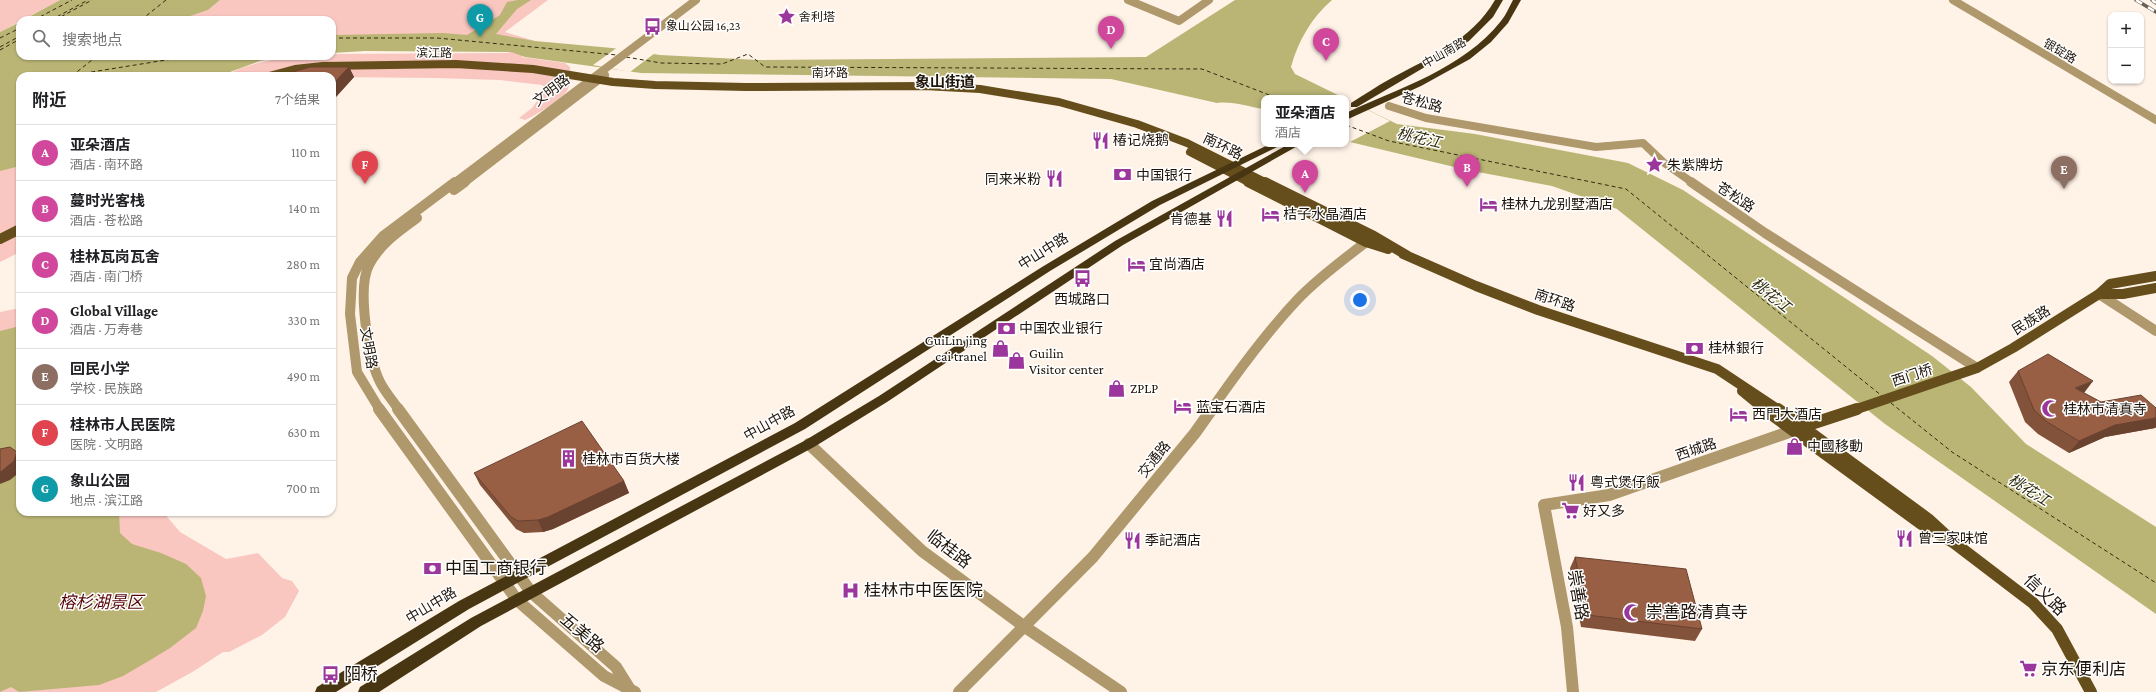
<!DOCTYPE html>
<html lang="zh">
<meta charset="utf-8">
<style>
:root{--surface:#fff;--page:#f2f2f2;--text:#202124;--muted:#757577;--line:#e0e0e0;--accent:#2563eb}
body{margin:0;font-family:"Crimson Pro","Noto Sans SC",serif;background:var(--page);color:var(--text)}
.controls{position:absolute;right:12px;top:12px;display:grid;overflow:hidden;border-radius:8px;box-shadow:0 1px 3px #0004}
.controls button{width:36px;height:36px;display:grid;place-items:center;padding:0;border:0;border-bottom:1px solid var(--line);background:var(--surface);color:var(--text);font:20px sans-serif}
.you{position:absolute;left:1360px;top:300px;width:14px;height:14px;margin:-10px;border:3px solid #fff;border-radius:50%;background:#1a73e8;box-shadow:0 0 0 6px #1a73e833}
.badge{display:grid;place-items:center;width:26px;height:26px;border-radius:50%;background:var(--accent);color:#fff;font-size:13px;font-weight:700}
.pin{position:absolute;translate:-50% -33px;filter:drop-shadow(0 1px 2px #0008)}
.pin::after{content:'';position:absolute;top:21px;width:14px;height:12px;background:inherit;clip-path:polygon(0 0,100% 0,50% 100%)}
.popup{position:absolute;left:1261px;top:95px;width:88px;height:52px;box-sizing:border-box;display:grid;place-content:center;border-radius:8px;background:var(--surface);filter:drop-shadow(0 1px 3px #0005);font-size:13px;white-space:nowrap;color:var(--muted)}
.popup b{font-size:15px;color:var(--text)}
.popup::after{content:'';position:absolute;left:50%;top:100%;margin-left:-8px;border:8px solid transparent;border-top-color:var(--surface)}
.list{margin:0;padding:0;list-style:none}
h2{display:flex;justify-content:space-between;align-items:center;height:52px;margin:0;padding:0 16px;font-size:17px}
h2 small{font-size:13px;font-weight:400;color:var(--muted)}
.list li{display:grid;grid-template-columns:26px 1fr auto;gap:12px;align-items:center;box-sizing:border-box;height:56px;padding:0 16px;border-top:1px solid var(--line)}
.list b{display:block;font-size:15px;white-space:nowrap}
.list p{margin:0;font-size:13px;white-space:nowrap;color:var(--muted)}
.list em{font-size:13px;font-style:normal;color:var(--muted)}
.icon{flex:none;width:22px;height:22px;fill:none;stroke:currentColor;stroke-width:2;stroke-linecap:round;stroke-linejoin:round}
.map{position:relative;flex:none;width:2156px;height:692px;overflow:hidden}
.search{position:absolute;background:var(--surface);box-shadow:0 1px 3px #0004;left:16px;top:16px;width:320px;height:44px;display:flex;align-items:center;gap:10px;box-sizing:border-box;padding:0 14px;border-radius:12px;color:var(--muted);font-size:15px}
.panel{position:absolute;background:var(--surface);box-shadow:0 1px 3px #0004;left:16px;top:72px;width:320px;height:444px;border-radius:12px}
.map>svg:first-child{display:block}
.green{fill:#f9c6c0}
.water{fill:#bab575}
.pier{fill:#fff2e7}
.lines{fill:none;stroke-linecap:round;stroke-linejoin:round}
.ferry{stroke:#2f2c0f;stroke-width:1;stroke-dasharray:4 3;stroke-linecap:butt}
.minor-far2{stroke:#ae986c;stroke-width:8}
.minor-far1{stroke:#ae986c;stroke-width:10}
.minor{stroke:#ae986c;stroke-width:12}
.major-far2{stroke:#654e1b;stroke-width:8}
.major-far1{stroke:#654e1b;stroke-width:10}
.major{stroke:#654e1b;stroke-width:12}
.highway{fill:#473611;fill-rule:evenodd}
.rail-casing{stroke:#6a5f54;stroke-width:3.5}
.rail{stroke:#fff;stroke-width:2.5;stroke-dasharray:7;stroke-linecap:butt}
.wall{fill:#83523b}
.shaded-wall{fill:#6a4230}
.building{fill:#985f45;stroke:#6a4230}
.labels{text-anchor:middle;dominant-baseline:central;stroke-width:3;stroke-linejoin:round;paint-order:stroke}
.far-poi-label{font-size:12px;fill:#1e140a;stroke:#fff;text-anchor:start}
.far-street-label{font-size:12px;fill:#1e140a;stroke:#fff}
.street-label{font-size:14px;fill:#1e140a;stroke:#fff}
.poi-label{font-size:14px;fill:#1e140a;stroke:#fff;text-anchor:start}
.far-district-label{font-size:15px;font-weight:bold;fill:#1e140a;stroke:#fff}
.water-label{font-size:15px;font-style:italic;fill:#2f2c0f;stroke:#fff}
.near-street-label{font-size:17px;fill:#1e140a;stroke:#fff}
.near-poi-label{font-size:17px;fill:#1e140a;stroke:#fff;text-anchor:start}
.near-park-label{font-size:17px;font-style:italic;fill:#550106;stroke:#fff}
</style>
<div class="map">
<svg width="2156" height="692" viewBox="0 0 2156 692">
<rect width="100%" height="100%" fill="#fff2e7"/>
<path class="green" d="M0,0H60L0,32Z
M220,0H548L505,32L535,41L522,57L565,63L570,67C570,74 571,82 568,89C563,99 536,115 525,120L519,118L532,108L546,89L542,85L500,80L435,78L224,76C257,58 295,56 332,56V54L508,53L518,41L332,39V20H179L208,10Z
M20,164V252L0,262V167Z
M20,308V512H163L180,532L226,559L258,553L282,578L292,581L299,591L285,617L262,635L229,652H223L194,671L156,692H0V312Z"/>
<path class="water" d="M60,0H220L208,10L179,20H23Z
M518,0H531L517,9L496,34L535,41L612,48L660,55L759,60L1146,57L1235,0H1332C1312,17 1298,41 1291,67L1295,74L1344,98H1264V109C1248,107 1233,101 1217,103L1111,79L641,73L525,57L511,52L365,51L332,53V35L443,33L467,35L500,15L507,2Z
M20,22V56H286L260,61L219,76H20V166L0,171V32Z
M1346,99L1397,124L1475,134L1628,163L1683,190L1932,356L1971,387L2026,444L2156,527V614L1885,424L1617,209L1552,186L1467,170L1350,142L1346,140Z
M20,326V457L0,459V331Z
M20,472V512H119L120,533L132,544L161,553L186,564L201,578L206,596L203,611L196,628L170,648L147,662L123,676L99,685L19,692L11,687L0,692V484Z"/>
<path class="pier" d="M618,47L655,53L630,72L593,65Z
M1346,99L1390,121L1350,142L1346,140Z"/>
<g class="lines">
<path class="ferry" d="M34,20L72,0
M51,20L88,0
M55,20L92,0
M141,20L166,0
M0,38L20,28
M332,38H437L617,55
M0,47L20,36
M0,50L20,39
M97,56L73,75L191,56
M626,57L661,63L722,64L748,54L765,67L1202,69L1277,98
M1346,125L1389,141L1626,189L1882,396
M1891,403L1952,452L2156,583"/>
<path class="minor-far2" d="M1128,0L1179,21L1209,0
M1953,0L2156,120
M1389,106L1426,118L1596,147L1643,143L1663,162L1693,183
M454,183L696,0
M464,183L605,75"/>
<path class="minor-far1" d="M1691,182L1765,233L1977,368
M454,190L465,182
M2099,294L2156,331
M380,410L357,372L350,314L352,278L360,262L383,236L455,182
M399,410C393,401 385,392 380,382C368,359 357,288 369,265C380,244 399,231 417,218
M1211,410C1238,371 1266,333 1298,299C1319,277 1343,260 1366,242"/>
<path class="minor" d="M379,409L517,600L604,676L635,692
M398,409L531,592L616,667L629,688
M809,444L922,551L1025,627L1121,692
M959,692L1093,557L1195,433L1212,409
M1573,692L1567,627L1544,505L1609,495L1792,431"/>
<path class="major-far2" d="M269,76L295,69L323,66L456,64L533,69L613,82L655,85L746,87L924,86L980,89L1059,102L1137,124L1187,143L1267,183
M1190,152L1250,183"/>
<path class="major-far1" d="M1248,182L1366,242L1388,249
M1265,182L1374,236L1408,256
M0,239L20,229
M1403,254L1476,286L1538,310L1717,369L1779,410
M2099,294L2110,284L2156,276
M1742,391L1765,410
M1854,410L1977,368L2013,348L2099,294H2123L2156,288"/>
<path class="major" d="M1764,409L1920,523L1953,542L2033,603L2057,629L2091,692
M1778,409L1928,519L1953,542
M1799,428L1857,409"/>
<path class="highway" d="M1495,0H1503L1493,17L1469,41L1357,107H1351V103C1364,95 1377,86 1390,79C1430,57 1471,41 1495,0Z
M1513,0H1521L1508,23L1491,42L1470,59L1421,86L1346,120V113C1399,88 1463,69 1501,21C1506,15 1509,7 1513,0Z
M1270,144H1283L1160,205L1050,271L805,429L469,609L336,692H315L317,687L459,601L795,423L1042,267L1152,201Z
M1289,144H1301L1123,245L887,402L814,447L481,626L379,692H358L360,687L471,618L804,441L879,396L1115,241Z"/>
<defs>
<path id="rail" d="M2136,0L2156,12
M2152,0L2156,3"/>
</defs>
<use href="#rail" class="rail-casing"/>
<use href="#rail" class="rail"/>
</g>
<path class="wall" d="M349,67L354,77L335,98H332V76Z
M2018,371L2084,393L2101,402L2156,418V427L2155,428L2105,437L2069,453L2038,434L2025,422L2009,382Z
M474,473L624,481L629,493L553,529L543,532L524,533L516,529L480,485Z
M1575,557L1702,629L1695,641L1581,627L1570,568Z"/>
<path class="shaded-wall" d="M349,67L354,77L335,98L332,92V85Z
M2093,381L2084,393L2075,388Z
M2156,418V427L2155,428L2105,437L2069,453L2079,441L2115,425Z
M17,452L20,455V472L10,480L0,484V472Z
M624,481L629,493L553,529L543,532L538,520Z"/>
<path class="building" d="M310,67H349L332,85V76H281L286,74Z
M2048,354L2093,381L2075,388L2101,402L2141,395L2156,408V418L2115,425L2079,441L2047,422L2034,410L2018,371Z
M582,421L624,481L548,517L538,520L518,521L511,517L474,473Z
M10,447L17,452L14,461L2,471L0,472V449Z
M1575,557L1686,569L1702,629L1587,615Z"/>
<defs>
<symbol id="sight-bare" viewBox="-9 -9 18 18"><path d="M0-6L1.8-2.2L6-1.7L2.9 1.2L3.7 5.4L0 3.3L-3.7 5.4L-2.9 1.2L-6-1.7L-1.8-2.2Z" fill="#9b379c" stroke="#fff" stroke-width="2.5" paint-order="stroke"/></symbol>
<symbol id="bus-bare" viewBox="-9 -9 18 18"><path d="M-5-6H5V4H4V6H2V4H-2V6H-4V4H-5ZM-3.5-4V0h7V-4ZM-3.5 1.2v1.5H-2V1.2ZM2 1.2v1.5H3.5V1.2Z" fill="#9b379c" stroke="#fff" stroke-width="2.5" paint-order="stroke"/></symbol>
<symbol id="restaurant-bare" viewBox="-9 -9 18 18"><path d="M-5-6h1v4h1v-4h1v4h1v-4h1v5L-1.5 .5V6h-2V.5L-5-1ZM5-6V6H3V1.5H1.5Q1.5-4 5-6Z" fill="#9b379c" stroke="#fff" stroke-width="2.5" paint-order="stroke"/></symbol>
<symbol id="bank-bare" viewBox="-9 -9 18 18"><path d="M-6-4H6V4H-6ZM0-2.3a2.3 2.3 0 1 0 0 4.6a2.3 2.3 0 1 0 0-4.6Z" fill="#9b379c" stroke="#fff" stroke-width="2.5" paint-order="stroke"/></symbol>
<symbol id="hotel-bare" viewBox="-9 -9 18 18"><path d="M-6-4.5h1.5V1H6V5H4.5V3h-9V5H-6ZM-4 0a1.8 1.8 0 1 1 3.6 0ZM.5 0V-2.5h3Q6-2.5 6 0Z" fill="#9b379c" stroke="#fff" stroke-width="2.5" paint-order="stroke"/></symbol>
<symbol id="shop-bare" viewBox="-9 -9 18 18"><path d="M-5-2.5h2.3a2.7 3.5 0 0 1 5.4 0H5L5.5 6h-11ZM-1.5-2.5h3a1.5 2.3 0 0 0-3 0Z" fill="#9b379c" stroke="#fff" stroke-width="2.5" paint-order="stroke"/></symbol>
<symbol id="mosque-bare" viewBox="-9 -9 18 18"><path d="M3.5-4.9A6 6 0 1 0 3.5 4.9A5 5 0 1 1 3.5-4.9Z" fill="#9b379c" stroke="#fff" stroke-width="2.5" paint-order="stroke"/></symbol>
<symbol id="building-bare" viewBox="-9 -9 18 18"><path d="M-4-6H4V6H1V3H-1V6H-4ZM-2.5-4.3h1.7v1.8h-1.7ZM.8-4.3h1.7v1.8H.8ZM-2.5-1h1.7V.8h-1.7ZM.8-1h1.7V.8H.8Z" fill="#9b379c" stroke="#fff" stroke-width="2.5" paint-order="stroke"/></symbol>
<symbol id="supermarket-bare" viewBox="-9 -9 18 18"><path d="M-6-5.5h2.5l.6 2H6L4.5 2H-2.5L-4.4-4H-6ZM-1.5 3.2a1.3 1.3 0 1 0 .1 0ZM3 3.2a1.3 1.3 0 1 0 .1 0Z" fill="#9b379c" stroke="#fff" stroke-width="2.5" paint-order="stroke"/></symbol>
<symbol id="hospital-bare" viewBox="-9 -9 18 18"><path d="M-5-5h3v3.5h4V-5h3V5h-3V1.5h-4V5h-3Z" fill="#9b379c" stroke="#fff" stroke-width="2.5" paint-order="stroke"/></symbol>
</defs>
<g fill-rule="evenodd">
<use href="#sight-bare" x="774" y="4" width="25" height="25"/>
<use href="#bus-bare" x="640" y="14" width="25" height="25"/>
<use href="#restaurant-bare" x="1088" y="128" width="25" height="25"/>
<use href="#sight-bare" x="1642" y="152" width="25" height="25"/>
<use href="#bank-bare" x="1110" y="162" width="25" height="25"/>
<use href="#restaurant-bare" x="1042" y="166" width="25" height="25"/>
<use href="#hotel-bare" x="1476" y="192" width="25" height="25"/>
<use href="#hotel-bare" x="1258" y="202" width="25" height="25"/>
<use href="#restaurant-bare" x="1212" y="206" width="25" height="25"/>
<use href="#hotel-bare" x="1124" y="252" width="25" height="25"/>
<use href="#bus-bare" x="1070" y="266" width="25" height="25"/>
<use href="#bank-bare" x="994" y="316" width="25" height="25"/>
<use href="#shop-bare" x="988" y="336" width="25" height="25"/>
<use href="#bank-bare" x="1682" y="336" width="25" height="25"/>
<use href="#shop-bare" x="1004" y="348" width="25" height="25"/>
<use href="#shop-bare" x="1104" y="376" width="25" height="25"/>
<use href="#hotel-bare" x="1170" y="394" width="25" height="25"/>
<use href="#mosque-bare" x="2038" y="396" width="25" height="25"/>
<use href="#hotel-bare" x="1726" y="402" width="25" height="25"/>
<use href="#shop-bare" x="1782" y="434" width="25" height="25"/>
<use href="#building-bare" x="556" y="446" width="25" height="25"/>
<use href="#restaurant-bare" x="1564" y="470" width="25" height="25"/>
<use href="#supermarket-bare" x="1558" y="498" width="25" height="25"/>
<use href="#restaurant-bare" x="1892" y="526" width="25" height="25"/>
<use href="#restaurant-bare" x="1120" y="528" width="25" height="25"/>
<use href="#bank-bare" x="420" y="556" width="25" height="25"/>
<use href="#hospital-bare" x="838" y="578" width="25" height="25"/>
<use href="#mosque-bare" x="1620" y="600" width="25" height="25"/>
<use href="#supermarket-bare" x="2016" y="656" width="25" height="25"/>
<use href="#bus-bare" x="318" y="662" width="25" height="25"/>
</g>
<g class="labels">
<g class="far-poi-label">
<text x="799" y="17">舍利塔</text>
<text x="666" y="26">象山公园 16,23</text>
</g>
<g class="far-street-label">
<text transform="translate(2060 51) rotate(31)">银锭路</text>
<text transform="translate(434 53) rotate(1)">滨江路</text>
<text transform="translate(1444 53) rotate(-30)">中山南路</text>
<text x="830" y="73">南环路</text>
</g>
<g class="street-label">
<text transform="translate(551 90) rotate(-37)">文明路</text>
<text transform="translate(1422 102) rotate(15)">苍松路</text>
<text transform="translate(1223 146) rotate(26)">南环路</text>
<text transform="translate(1736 197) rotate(34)">苍松路</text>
<text transform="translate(1043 251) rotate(-32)">中山中路</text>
<text transform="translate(1555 300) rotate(19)">南环路</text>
<text transform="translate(2031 320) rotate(-32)">民族路</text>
<text transform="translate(369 348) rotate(80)">文明路</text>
<text transform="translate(1912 375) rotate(-18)">西门桥</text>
<text transform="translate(769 423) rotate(-29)">中山中路</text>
<text transform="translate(1696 449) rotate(-19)">西城路</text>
<text transform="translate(1154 459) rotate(-51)">交通路</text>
<text transform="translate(431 605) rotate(-31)">中山中路</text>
</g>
<g class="poi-label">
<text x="1113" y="140">椿记烧鹅</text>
<text x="1667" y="165">朱紫牌坊</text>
<text x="1136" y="175">中国银行</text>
<text x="1041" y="179" text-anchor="end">同来米粉</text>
<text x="1501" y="204">桂林九龙别墅酒店</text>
<text x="1283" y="214">桔子水晶酒店</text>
<text x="1212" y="219" text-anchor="end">肯德基</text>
<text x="1149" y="264">宜尚酒店</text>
<text x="1082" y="299" text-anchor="middle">西城路口</text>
<text x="1019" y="328">中国农业银行</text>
<text x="987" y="340" text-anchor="end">GuiLin jing<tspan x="987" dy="16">cai tranel</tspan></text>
<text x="1708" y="348">桂林銀行</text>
<text x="1029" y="353">Guilin<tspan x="1029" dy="16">Visitor center</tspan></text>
<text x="1130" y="388">ZPLP</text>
<text x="1196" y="407">蓝宝石酒店</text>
<text x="2063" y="409">桂林市清真寺</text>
<text x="1752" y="414">西門大酒店</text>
<text x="1807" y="446">中國移動</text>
<text x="582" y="459">桂林市百货大楼</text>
<text x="1590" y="482">粵式煲仔飯</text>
<text x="1583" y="511">好又多</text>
<text x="1918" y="538">曾三家味馆</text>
<text x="1145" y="540">季記酒店</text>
</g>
<g class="far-district-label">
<text x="945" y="82">象山街道</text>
</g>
<g class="water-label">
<text transform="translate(1419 138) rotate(13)">桃花江</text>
<text transform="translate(1771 295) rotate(39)">桃花江</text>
<text transform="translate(2029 490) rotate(32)">桃花江</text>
</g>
<g class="near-street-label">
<text transform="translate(949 549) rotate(38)">临桂路</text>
<text transform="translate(1578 595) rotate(80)">崇善路</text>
<text transform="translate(2045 595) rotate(44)">信义路</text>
<text transform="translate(582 633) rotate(40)">五美路</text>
</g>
<g class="near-poi-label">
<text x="445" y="568">中国工商银行</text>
<text x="864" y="590">桂林市中医医院</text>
<text x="1646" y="612">崇善路清真寺</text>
<text x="2041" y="669">京东便利店</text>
<text x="344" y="674">阳桥</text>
</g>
<g class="near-park-label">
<text x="101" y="602">榕杉湖景区</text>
</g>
</g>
</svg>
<div class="controls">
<button>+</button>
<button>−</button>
</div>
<div class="you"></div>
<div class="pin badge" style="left:1305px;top:193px;background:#d1479c">A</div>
<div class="popup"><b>亚朵酒店</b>酒店</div>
<div class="pin badge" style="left:1467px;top:187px;background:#d1479c">B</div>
<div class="pin badge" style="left:1326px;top:61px;background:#d1479c">C</div>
<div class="pin badge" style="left:1111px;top:49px;background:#d1479c">D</div>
<div class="pin badge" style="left:2064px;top:189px;background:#8d6e63">E</div>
<div class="pin badge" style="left:365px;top:184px;background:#e0444e">F</div>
<div class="pin badge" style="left:480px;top:37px;background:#0f9aa8">G</div>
<div class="search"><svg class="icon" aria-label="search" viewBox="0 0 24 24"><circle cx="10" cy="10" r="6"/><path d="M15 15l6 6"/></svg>搜索地点</div>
<section class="panel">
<h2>附近<small>7个结果</small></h2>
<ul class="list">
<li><span class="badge" style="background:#d1479c">A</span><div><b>亚朵酒店</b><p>酒店 · 南环路</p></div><em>110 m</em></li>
<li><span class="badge" style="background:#d1479c">B</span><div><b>蔓时光客栈</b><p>酒店 · 苍松路</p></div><em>140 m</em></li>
<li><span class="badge" style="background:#d1479c">C</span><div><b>桂林瓦岗瓦舍</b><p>酒店 · 南门桥</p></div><em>280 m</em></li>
<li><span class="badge" style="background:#d1479c">D</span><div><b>Global Village</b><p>酒店 · 万寿巷</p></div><em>330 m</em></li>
<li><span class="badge" style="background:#8d6e63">E</span><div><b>回民小学</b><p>学校 · 民族路</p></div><em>490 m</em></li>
<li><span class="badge" style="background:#e0444e">F</span><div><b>桂林市人民医院</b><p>医院 · 文明路</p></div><em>630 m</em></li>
<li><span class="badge" style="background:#0f9aa8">G</span><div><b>象山公园</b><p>地点 · 滨江路</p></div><em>700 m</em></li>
</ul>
</section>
</div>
